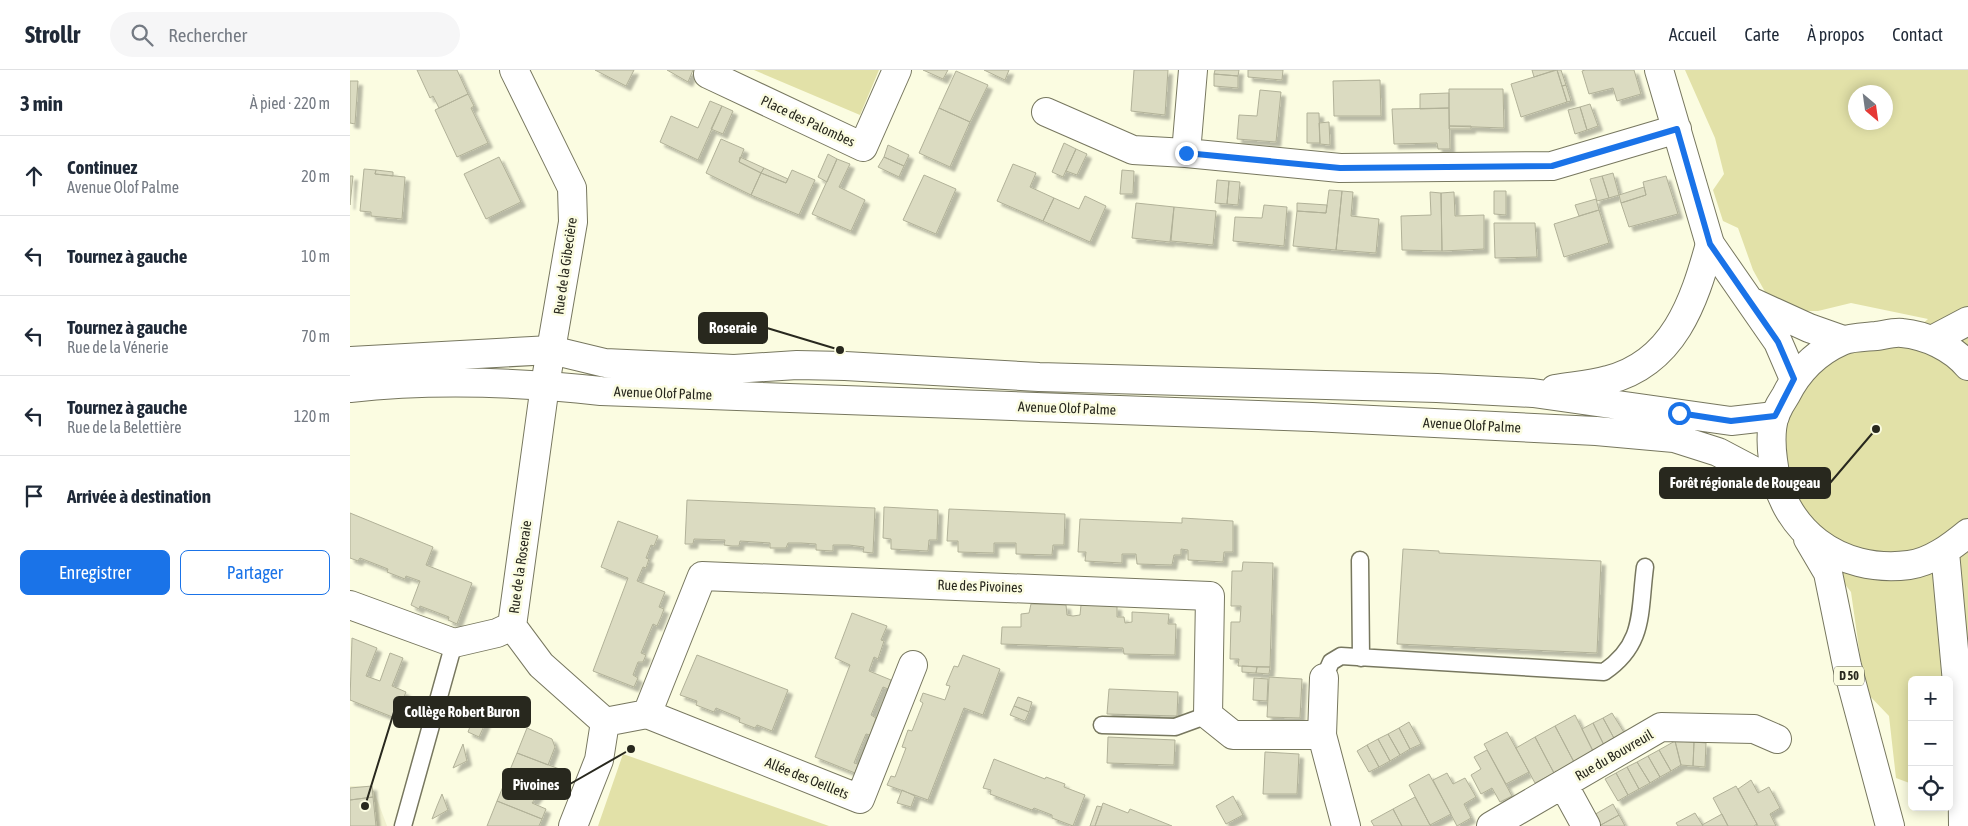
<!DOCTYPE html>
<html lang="fr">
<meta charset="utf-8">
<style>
:root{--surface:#fff;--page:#f6f6f7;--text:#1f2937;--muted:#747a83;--line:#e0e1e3;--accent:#1a73e8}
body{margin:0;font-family:"Asap Condensed",sans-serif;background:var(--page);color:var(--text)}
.controls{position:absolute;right:15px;bottom:15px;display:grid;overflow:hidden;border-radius:8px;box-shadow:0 2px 12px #0003}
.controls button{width:45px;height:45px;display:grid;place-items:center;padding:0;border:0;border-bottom:1px solid var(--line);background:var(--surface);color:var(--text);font:25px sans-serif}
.compass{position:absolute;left:1498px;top:15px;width:45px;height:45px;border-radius:50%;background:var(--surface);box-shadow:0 2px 12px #0003;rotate:151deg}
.stop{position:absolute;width:15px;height:15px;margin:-11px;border:4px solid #1a73e8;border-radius:50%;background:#fff}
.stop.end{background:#1a73e8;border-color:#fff;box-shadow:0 1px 5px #0008}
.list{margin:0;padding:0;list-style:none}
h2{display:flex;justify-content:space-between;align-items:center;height:65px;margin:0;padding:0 20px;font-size:21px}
h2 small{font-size:16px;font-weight:400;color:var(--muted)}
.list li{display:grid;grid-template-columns:32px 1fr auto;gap:15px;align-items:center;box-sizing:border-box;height:80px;padding:0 20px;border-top:1px solid var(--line)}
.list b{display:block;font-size:19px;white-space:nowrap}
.list p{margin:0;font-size:16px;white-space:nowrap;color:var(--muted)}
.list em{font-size:16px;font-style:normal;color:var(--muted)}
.actions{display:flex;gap:10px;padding:15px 20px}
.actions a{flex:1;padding:11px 0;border:1px solid var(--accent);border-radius:8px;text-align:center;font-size:18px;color:var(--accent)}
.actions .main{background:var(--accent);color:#fff}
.icon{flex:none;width:28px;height:28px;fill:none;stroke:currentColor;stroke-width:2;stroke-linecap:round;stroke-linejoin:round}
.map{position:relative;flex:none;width:1618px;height:756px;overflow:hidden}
header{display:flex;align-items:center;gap:30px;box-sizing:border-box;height:70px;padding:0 25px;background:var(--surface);border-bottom:1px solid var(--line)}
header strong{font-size:24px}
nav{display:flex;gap:28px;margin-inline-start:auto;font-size:18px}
.search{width:350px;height:45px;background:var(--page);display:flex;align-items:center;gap:12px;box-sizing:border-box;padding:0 18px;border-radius:28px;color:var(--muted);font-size:19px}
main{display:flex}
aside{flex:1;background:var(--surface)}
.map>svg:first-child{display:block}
.built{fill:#f0f0ce}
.green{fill:#e2e1a8;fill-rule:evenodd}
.building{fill:#dbdbc1;stroke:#b1b198;filter:url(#shadow)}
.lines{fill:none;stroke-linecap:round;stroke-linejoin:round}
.lane-casing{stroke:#77775f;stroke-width:19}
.street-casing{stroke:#77775f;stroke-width:30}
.secondary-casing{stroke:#77775f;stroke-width:30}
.primary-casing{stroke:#77775f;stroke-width:30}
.lane{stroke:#fff;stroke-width:16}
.street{stroke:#fff;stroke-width:28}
.secondary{stroke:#fff;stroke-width:28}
.primary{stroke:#fff;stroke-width:28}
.route{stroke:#1a73e8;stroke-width:6}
.labels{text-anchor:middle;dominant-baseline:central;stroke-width:5;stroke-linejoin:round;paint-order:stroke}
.shield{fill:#fbfce1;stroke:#676858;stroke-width:1}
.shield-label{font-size:12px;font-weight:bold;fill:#28281e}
.street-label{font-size:14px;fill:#28281e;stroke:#fbfce1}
.leader{fill:none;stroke:#28281e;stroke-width:2}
.callout-dot{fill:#28281e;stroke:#fbfce1;stroke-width:2}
.callout{fill:#28281e;stroke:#28281e;stroke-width:2}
.callout-label{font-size:15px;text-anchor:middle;font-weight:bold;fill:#fff}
</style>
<header>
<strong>Strollr</strong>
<div class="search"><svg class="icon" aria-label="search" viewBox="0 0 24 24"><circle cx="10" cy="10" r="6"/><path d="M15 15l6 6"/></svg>Rechercher</div>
<nav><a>Accueil</a><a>Carte</a><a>À propos</a><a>Contact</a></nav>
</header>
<main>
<aside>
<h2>3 min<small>À pied · 220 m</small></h2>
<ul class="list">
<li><svg class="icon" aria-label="ahead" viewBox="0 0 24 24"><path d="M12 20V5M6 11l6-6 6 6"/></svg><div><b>Continuez</b><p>Avenue Olof Palme</p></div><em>20 m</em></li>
<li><svg class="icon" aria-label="left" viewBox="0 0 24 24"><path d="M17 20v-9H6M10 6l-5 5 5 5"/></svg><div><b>Tournez à gauche</b></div><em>10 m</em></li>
<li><svg class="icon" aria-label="left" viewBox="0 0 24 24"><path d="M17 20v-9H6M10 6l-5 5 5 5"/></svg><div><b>Tournez à gauche</b><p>Rue de la Vénerie</p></div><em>70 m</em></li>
<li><svg class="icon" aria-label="left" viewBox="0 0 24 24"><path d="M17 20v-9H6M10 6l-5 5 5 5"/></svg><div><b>Tournez à gauche</b><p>Rue de la Belettière</p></div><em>120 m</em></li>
<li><svg class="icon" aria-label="arrive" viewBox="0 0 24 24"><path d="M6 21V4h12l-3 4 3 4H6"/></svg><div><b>Arrivée à destination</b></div></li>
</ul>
<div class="actions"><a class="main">Enregistrer</a><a>Partager</a></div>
</aside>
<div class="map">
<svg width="1618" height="756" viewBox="0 0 1618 756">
<defs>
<filter id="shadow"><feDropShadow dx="4.5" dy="4.5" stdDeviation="1" flood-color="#0004"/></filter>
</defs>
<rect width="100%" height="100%" fill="#fbfce1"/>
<path class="built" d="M0,716H22L37,756H0Z"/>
<path class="green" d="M404,0H529L510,45Z
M1335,0H1618V705L1599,610H1562V714L1546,708L1539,646L1515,621L1501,522L1452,459L1431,370L1435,349L1452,314L1495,280L1552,272L1578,249L1501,233L1468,241H1444L1419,229L1403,200L1388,158L1373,151L1363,120L1374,104L1365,68ZM1506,22H1536V52H1506Z
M273,684L479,756H248Z"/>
<path class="building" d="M67,0H107L118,24L89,38L83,26L80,28Z
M245,0H284L276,16Z
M317,0H343L338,12Z
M573,0H598L593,9Z
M634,0H659L655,10Z
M784,0H818L815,45L781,41Z
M865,0H889L888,6L864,4Z
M898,0H933L932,10L898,7Z
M1182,0H1205L1184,7Z
M1207,0L1217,32L1171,47L1161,14Z
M1207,0H1211L1216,15L1212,16Z
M1235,0H1284L1291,24L1267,31L1263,18L1239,24L1232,1Z
M606,1L638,15L620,52L589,38Z
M864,4L888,6V18L864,16Z
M1030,10L1031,46H984L983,11Z
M0,11H8L5,54L0,53Z
M1216,15L1221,31L1217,32L1212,16Z
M1099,19H1153L1154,58L1099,56Z
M910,20L931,22L926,72L887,69L889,45L907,46Z
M1099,23V38L1070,39V24Z
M118,24L124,36L121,38L138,73L107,87L85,40Z
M360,31L372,36L348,90L310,72L321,46L348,58Z
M1240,34L1248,56L1237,60L1230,37Z
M372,36L383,41L373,64L361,59Z
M1230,37L1237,60L1225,64L1218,40Z
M589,38L620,52L600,97L569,83Z
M1099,38L1100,79H1088L1087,73L1044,74L1042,39Z
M957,43H969L970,73H957Z
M979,52L980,75L970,74L969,53Z
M1099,56H1121V59H1099Z
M371,69L394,79L389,92L411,103L401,125L356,103Z
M714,73L726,79L713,107L702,102Z
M538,75L559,85L554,96L534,87Z
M726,79L737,84L727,105L716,101Z
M478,84L487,89L477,112L468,107Z
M149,87L171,132L136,149L114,104Z
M390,87L414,98L411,103L389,92Z
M534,87L554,96L549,107L528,97Z
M487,89L500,94L489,117L515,130L501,161L462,144Z
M663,94L686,103L680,117L704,128L693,151L647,131Z
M414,98L438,109L436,113L411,103Z
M14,99L26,100L25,104L55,107L52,149L21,146V142L10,141Z
M26,100L43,102V106L25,104Z
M442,100L465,110L449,145L401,125L411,103L436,113Z
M772,100L784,101L783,124H770Z
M1263,103L1269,125L1259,128L1252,106Z
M574,105L606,119L586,164L553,150Z
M0,106H3L0,135Z
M1252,106L1259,128L1247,131L1240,109Z
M1316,106L1328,144L1279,157L1271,133L1296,125L1293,112Z
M867,110L879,111L877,134L865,133Z
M879,111L890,112L888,135L877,134Z
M1294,117L1296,125L1271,133L1269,125Z
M979,120L992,121L986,180L943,176L947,141L976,143Z
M992,121L1003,122L1001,146L1029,149L1026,183L986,180Z
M1144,121H1156V145L1144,144Z
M1080,122L1091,123L1092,181L1052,180L1051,146L1081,145Z
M1104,122L1105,146L1134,145V179L1092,181L1091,123Z
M735,126L756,136L740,172L693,151L704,128L729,139Z
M1246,129L1249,140L1229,146L1225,135Z
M786,133L824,137L820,172L782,168Z
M947,133L977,135L976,143L947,141Z
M914,135L937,137L934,176L883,171L885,147L912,148Z
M824,137L866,141L863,175L821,171Z
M1249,140L1259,173L1214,187L1204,154Z
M1144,153H1185L1187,187L1145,188Z
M337,430L525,438L523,483L513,482L514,477L499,475H483V481L466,480V474L451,473H438L436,478H420V473L390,471L389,476H382L374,475L375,470L344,469L343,474H335Z
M534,437L588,440L587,470H579L578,481L541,479V469L533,468Z
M599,439L715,444L714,475H703L702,485L666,484V473H644V483L608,482V471H597Z
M0,443L83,477L76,495L122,513L107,554L98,550L99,547L70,536L69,539L61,535L70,511L56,506L55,509L37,502L38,499L10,488L8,491L0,488Z
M832,448L883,451V482H874L873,492L857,491L838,490V480L831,479V485H824L822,495L787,494L786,484H772V493L735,491L736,482H728L730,449L832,453Z
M268,451L308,466L304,476L301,475L296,488L299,489L296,498L293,497L287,511L315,522L309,537L314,539L311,547L307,556L303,554L291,583L296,585L293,592H288L283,605L288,608L284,617L243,601L278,508L251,497Z
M1053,479L1089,481V483L1251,491L1247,583L1047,574Z
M893,492L923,493L920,597L888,596L889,589H880L881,552H890L891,536H881L882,501H892Z
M681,534L716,535L717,545L723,546L730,545L731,535L767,536V547H774L775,553L782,552V542L819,544L818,554H826L825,585L774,584L773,578L651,574L652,557H671V544L679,543Z
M502,543L537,556L531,570L534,571L528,589L524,587L519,601L541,610L538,619L533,617L521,645L526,648L520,665L516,664L510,678L504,693L508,694L505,703L465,687L500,595L485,588Z
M2,568L27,578L16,606L30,611L40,583L53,588L42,616L56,622L45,648L0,630Z
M347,585L438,620L422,661L407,655L405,658L389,652L390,648L366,638L364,642L346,635L347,631L330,625Z
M613,585L650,599L633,645L614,638L578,730L537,715L541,706L545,707L556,678L552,677L558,660L562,661L573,633L570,631L573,623L595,630L600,616L596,615L604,596L608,597Z
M892,596L907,597L906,603L892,602Z
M907,597H920L919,604L906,603Z
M919,607L952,609L950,648L917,647Z
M904,608L918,609L917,631L903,630Z
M759,619L828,622L827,646L757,644Z
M668,627L682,632L679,642L664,636Z
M664,636L679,642L675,651L660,645Z
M127,638L140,643L129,667L118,662Z
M1262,643L1275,664L1265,670L1253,648Z
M1225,645L1243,681L1224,692L1205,656Z
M1253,648L1265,670L1254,675L1243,653Z
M1059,652L1071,674L1060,679L1049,658Z
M1243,653L1254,675L1243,681L1232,659Z
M1205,656L1224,692L1204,703L1185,667Z
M177,658L202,669L205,677L198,695L167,683Z
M1049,658L1060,679L1050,685L1038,664Z
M1157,662L1179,702L1156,714L1134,674Z
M1038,664L1050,685L1040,691L1028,669Z
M758,667L825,670L824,695L757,693Z
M1185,667L1204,703L1185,713L1166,678Z
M1028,669L1040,691L1029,697L1017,675Z
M1325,671L1331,695L1321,701L1309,680Z
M1325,671L1344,672L1343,696L1331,695Z
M1344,672L1356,673L1355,697L1343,696Z
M113,674L117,691L103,698Z
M1017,675L1029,697L1019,702L1007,681Z
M1137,680L1162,726L1150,732L1142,718L1131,724L1121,705L1131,699L1124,687Z
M1309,680L1321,701L1310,707L1298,686Z
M915,682L949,684L947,724H913Z
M167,683L212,700L207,711L194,706L191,721L157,707Z
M1298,686L1310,707L1300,713L1287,692Z
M644,689L695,709L696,707L715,714L714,717L735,725L723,756L702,748V745L684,738L682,740L640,724L641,720L633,718Z
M1287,692L1300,713L1289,719L1277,697Z
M1277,697L1289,719L1278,725L1266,703Z
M1097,703L1103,714L1115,708L1126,727L1114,734L1121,748L1107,756L1083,710Z
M1266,703L1278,725L1268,731L1255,709Z
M1079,704L1101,744L1080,755L1059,715Z
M157,707L191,721L182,733L196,739L192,749L147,731Z
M1401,710L1408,723L1419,717L1430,738L1420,744L1426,756H1408L1388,719Z
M22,716L23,727L0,730V718Z
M1386,716L1407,754L1404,756H1378L1363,728Z
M552,720L565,726L561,737L547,733Z
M92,724L98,740L82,749L87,736Z
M883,726L893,745L876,754L866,736Z
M23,727L26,756H0V730Z
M1065,727L1080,755L1081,756H1052L1043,739Z
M147,731L192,749L189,756H137Z
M753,733L778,743L780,739L822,756H745Z
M1263,734L1269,745L1249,756L1242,746Z
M747,736L752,737L745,756H740Z
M1043,739L1052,756H1024L1021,751Z
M1345,743L1353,756H1328L1326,753Z
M1372,744L1378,756H1353L1352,755Z
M1269,745L1275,756H1249Z"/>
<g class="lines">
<defs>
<path id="lane" d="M1010,490L1011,588
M974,608L981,592L991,586L1254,602C1295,574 1289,543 1295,497
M752,655L825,657L858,645
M53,756L104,573"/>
<path id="street" d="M164,0L222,118L223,152L195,315L162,556L191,595L255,652L249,690L223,756
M360,0L358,4L513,77L547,0
M843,0L836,83L990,98L1202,96L1327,59
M1309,0L1360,174L1428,272L1444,309
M696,42L783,80L836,83
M1402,232L1459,258L1493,270
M0,535L104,573L147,563L162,556
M974,608L972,665L996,756
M297,644L510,729L563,595
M255,652L297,644L352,506L860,526L858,645L883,665H972
M1213,714L1236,756
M1141,756L1311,657L1404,659L1427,669"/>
<path id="secondary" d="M0,291L201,280L255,293L384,299L447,295L495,296L689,307L1087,318L1183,323L1381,351L1425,346
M0,318C83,309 169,312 251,321L962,347L1246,361L1324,368L1368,382L1425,412
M1205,319C1222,316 1241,315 1258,310C1324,293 1344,232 1360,174"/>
<path id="primary" d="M1582,270L1618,251
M1618,296C1603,278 1576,265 1552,263C1544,262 1534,265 1526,266C1516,267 1501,267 1492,271C1467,282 1448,301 1436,325C1432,331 1428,338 1425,345C1420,360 1421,375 1423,390C1430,460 1489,504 1559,495C1581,492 1601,477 1618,463
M1458,469L1478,503L1497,596L1540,756
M1595,482L1612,667L1613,756"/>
</defs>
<use href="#lane" class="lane-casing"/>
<use href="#street" class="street-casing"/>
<use href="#secondary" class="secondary-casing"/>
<use href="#primary" class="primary-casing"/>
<use href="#lane" class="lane"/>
<use href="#street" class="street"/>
<use href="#secondary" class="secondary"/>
<use href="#primary" class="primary"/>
</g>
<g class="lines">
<path class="route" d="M836,83L990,98L1202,96L1327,59L1360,174L1428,272L1444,309L1425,346L1381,351L1329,343"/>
</g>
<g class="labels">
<rect class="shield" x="1484" y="596.5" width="30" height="19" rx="4"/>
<g class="shield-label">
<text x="1499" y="606">D 50</text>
</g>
<g class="street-label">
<text transform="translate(458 51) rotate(25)">Place des Palombes</text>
<text transform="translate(215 196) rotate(-82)">Rue de la Gibecière</text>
<text transform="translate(313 323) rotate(2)">Avenue Olof Palme</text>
<text transform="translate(717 338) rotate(2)">Avenue Olof Palme</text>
<text transform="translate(1122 355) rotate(3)">Avenue Olof Palme</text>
<text transform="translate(170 497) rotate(-82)">Rue de la Roseraie</text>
<text transform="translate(630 516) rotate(2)">Rue des Pivoines</text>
<text transform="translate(1264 685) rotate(-30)">Rue du Bouvreuil</text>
<text transform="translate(457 708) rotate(22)">Allée des Oeillets</text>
</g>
</g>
<path class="leader" d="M490 280L417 258M1526 359L1480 413M15 736L44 642M281 679L220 714"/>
<g class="callout-dot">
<circle cx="490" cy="280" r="5"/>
<circle cx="1526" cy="359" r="5"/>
<circle cx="15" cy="736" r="5"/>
<circle cx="281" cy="679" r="5"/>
</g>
<g class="callout">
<rect x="349" y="243" width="68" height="30" rx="5"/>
<rect x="1310" y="398" width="170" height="30" rx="5"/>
<rect x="44" y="627" width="136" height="30" rx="5"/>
<rect x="153" y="699" width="67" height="30" rx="5"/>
</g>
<g class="callout-label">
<text x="383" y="263">Roseraie</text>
<text x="1395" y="418">Forêt régionale de Rougeau</text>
<text x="112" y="647">Collège Robert Buron</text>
<text x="186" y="720">Pivoines</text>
</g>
</svg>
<div class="controls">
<button>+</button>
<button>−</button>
<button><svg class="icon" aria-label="locate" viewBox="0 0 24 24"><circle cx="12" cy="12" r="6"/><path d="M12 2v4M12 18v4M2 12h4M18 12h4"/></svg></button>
</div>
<svg class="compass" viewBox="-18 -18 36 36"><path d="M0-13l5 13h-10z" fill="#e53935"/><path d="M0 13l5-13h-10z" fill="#747a83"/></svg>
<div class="stop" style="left:1329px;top:343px"></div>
<div class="stop end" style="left:836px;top:83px"></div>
</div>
</main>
